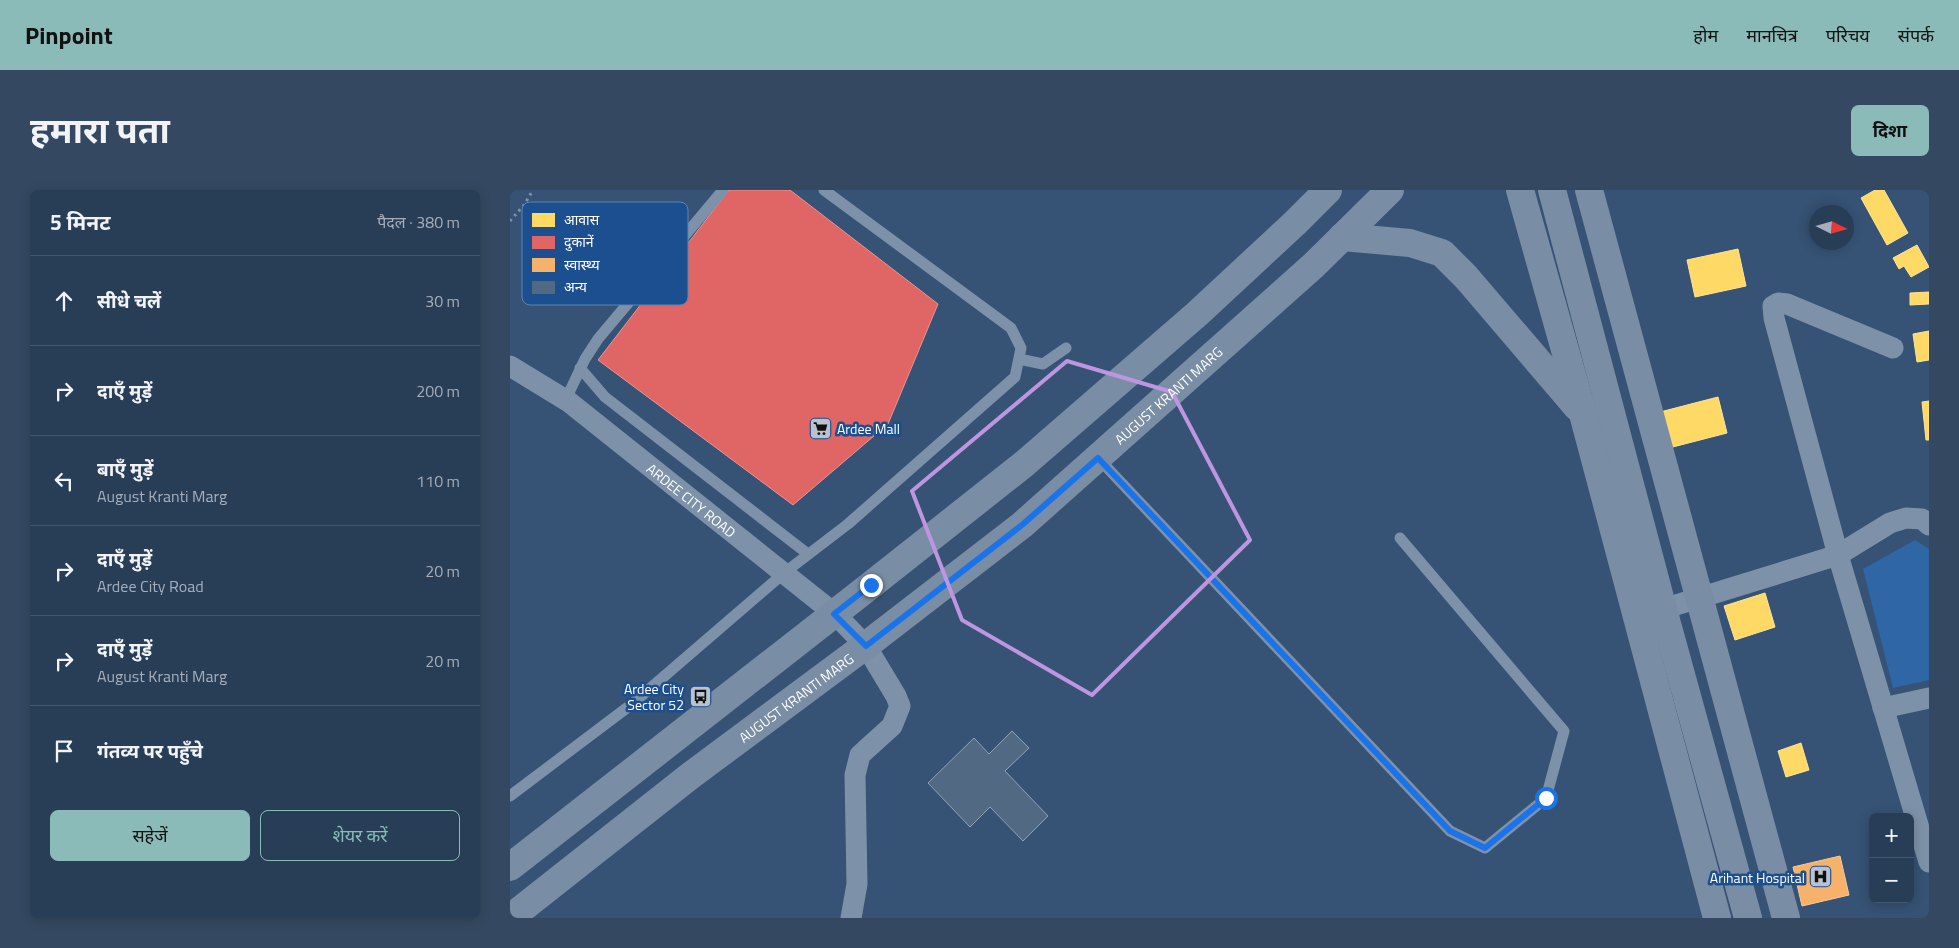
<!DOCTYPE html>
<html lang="hi">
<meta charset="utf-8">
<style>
:root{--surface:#283e57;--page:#344961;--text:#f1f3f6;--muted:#a5aeba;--line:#44576d;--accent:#8bbbb9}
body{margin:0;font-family:"Titillium Web","Noto Sans Devanagari",sans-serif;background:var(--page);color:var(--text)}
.controls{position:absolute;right:15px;bottom:15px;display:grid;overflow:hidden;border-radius:8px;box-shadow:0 2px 12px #0003}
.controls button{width:45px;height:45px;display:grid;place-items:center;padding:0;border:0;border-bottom:1px solid var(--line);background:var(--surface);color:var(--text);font:25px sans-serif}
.compass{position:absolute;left:1299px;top:15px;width:45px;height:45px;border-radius:50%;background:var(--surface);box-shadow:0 2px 12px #0003;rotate:95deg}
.stop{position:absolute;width:15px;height:15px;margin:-11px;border:4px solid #1a73e8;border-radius:50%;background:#fff}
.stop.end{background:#1a73e8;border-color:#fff;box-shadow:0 1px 5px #0008}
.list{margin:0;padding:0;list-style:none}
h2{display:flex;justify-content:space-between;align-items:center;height:65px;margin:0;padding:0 20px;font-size:21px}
h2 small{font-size:16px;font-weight:400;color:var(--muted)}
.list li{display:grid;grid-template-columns:32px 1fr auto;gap:15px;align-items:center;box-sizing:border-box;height:90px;padding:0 20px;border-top:1px solid var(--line)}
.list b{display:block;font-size:19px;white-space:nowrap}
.list p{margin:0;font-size:16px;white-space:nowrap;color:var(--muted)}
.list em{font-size:16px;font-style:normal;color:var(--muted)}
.actions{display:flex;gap:10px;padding:15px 20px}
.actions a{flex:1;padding:11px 0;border:1px solid var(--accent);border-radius:8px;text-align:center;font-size:18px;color:var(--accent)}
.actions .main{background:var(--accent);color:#111}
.icon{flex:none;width:28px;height:28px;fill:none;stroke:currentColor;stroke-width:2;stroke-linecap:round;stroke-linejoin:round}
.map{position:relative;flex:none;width:1419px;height:728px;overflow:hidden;border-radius:8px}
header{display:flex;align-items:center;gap:30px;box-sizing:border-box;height:70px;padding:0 25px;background:var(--accent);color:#111}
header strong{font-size:24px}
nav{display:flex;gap:28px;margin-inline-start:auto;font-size:18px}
.intro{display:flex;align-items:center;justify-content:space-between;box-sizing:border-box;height:120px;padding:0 30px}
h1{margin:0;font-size:35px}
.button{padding:12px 22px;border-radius:8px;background:var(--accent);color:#111;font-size:18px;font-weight:700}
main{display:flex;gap:30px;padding:0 30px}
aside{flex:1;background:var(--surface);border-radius:8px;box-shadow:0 2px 12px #0003}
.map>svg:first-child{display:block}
.green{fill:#2f66a5}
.homes{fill:#ffd966;stroke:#ffe494}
.shops{fill:#e06666;stroke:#e99494}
.health{fill:#f6b26b;stroke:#f9c997}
.building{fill:#526984;stroke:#92a2b6}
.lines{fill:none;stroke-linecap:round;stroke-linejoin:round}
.path{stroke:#7d92a8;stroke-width:3;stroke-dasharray:2.5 4;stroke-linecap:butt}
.lane{stroke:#7d92a8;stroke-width:11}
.street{stroke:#7d92a8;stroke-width:21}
.secondary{stroke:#798da4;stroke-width:28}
.route{stroke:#1a73e8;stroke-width:6}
.marked{fill:none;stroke:#bd96df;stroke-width:4;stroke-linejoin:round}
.labels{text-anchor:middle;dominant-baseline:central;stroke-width:5;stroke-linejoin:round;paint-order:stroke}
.street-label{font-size:14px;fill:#fff;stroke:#1b4f8f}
.poi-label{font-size:14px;fill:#fff;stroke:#1b4f8f;text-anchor:end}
.key{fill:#1b4f8f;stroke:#5f84b1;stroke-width:1}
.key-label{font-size:14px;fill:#fff}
</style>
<header>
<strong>Pinpoint</strong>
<nav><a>होम</a><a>मानचित्र</a><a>परिचय</a><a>संपर्क</a></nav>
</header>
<div class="intro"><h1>हमारा पता</h1><a class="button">दिशा</a></div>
<main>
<aside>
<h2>5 मिनट<small>पैदल · 380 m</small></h2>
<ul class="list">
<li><svg class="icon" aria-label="ahead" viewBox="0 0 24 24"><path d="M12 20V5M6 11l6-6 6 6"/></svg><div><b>सीधे चलें</b></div><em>30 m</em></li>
<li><svg class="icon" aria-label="right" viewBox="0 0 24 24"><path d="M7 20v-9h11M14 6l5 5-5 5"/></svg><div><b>दाएँ मुड़ें</b></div><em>200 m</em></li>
<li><svg class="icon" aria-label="left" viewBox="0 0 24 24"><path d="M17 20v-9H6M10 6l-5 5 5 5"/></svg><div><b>बाएँ मुड़ें</b><p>August Kranti Marg</p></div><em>110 m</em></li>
<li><svg class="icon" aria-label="right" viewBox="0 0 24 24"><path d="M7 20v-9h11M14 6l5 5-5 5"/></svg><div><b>दाएँ मुड़ें</b><p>Ardee City Road</p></div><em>20 m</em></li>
<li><svg class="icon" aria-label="right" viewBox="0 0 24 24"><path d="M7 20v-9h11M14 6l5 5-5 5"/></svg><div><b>दाएँ मुड़ें</b><p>August Kranti Marg</p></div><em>20 m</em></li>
<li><svg class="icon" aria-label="arrive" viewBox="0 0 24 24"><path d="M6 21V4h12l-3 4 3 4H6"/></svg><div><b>गंतव्य पर पहुँचे</b></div></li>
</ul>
<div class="actions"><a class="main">सहेजें</a><a>शेयर करें</a></div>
</aside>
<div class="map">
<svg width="1419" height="728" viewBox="0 0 1419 728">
<rect width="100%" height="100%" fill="#365274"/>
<path class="green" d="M1405,350L1419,359V490L1383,498L1353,379Z"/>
<path class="homes" d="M1365,0H1374L1398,43L1377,55L1351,8Z
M1407,55L1419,77L1401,87L1394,76L1389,79L1383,68Z
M1228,59L1236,96L1185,107L1177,70Z
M1419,102V114L1400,115V103Z
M1419,141V170L1407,172L1403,144Z
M1208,207L1217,243L1159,258L1150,222Z
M1419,211V250H1416L1412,212Z
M1255,403L1265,437L1225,450L1214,416Z
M1291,553L1299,580L1276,587L1268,561Z"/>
<path class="shops" d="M219,0H280L428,114L378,234L283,315L88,170Z"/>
<path class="health" d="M1330,666L1339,705L1292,716L1283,677Z"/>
<path class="building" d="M502,541L519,558L495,581L538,626L513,651L480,617L460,637L418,593L464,548L479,564Z"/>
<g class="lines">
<path class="path" d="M0,31L14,15L23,0"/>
<path class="lane" d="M509,169L533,174L556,158
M70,178L95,207L298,364
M56,209L75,169L88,149L213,0
M588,268L940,641L975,658L1036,608L1054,541L890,348
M0,606L122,514L274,383L338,334L505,187L511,158L501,138L314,0"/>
<g class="street">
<path d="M1383,158L1277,114L1268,113L1263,116L1264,128L1328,365L1419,672"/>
<path id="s1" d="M0,176L59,212L325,424L356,456L386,506L390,516L382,536L350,565L345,585L347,694L341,728"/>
<path d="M1153,419L1328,365L1380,333L1396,328L1412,329L1419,335"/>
<path d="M1373,518L1419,508"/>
</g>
<g class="secondary">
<path d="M1010,0L1073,224L1207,728"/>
<path d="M1042,0L1153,419L1238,728"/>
<path d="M1079,0L1276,728"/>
<path d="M832,47L900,53L932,63L956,87L1067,217"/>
<path d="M0,677L361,395L514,274L687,124L785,33L818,0"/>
<path id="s2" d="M0,728L180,586L363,450L512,335L804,75L880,0"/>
</g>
</g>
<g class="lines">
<path class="route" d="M361,395L324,424L356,456L512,335L588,268L940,641L975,658L1036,608"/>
</g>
<path class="marked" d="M557,171L662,202L740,350L582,505L452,430L402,301Z"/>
<defs>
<symbol id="supermarket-square" viewBox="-11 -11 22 22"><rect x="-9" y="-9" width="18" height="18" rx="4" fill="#b9c2ce" stroke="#1b4f8f"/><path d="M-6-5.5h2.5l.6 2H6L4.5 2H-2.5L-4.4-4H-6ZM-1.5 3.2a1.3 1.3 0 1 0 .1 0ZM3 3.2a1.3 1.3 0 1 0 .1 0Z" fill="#111"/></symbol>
<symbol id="bus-square" viewBox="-11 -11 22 22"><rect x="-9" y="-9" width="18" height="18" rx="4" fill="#b9c2ce" stroke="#1b4f8f"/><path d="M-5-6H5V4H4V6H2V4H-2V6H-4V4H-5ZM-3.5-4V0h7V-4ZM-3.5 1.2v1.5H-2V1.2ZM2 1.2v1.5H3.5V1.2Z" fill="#111"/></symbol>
<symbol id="hospital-square" viewBox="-11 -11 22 22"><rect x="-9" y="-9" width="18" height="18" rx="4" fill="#b9c2ce" stroke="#1b4f8f"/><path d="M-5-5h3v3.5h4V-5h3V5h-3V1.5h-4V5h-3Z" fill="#111"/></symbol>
</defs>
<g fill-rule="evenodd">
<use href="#supermarket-square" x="298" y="226" width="25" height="25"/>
<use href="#bus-square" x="178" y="494" width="25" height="25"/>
<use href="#hospital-square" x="1298" y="674" width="25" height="25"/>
</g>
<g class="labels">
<g class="street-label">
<text stroke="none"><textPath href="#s2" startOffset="841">AUGUST KRANTI MARG</textPath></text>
<text stroke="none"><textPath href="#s1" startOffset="226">ARDEE CITY ROAD</textPath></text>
<text stroke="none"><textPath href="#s2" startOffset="361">AUGUST KRANTI MARG</textPath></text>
</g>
<g class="poi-label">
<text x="327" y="238" text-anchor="start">Ardee Mall</text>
<text x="174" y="498">Ardee City<tspan x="174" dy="16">Sector 52</tspan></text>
<text x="1295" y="687">Arihant Hospital</text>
</g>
</g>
<rect x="12" y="12" width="166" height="103" rx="8" class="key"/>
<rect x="22" y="23" width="23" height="14" fill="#ffd966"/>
<rect x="22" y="46" width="23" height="13" fill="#e06666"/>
<rect x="22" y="68" width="23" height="14" fill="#f6b26b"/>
<rect x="22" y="91" width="23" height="13" fill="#526984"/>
<g class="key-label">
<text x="54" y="35">आवास</text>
<text x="54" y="57">दुकानें</text>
<text x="54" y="80">स्वास्थ्य</text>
<text x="54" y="102">अन्य</text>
</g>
</svg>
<div class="controls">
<button>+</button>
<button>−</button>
</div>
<svg class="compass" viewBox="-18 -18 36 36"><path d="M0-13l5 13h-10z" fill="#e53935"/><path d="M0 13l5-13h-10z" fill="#a5aeba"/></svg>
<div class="stop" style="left:1036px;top:608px"></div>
<div class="stop end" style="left:361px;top:395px"></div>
</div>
</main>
